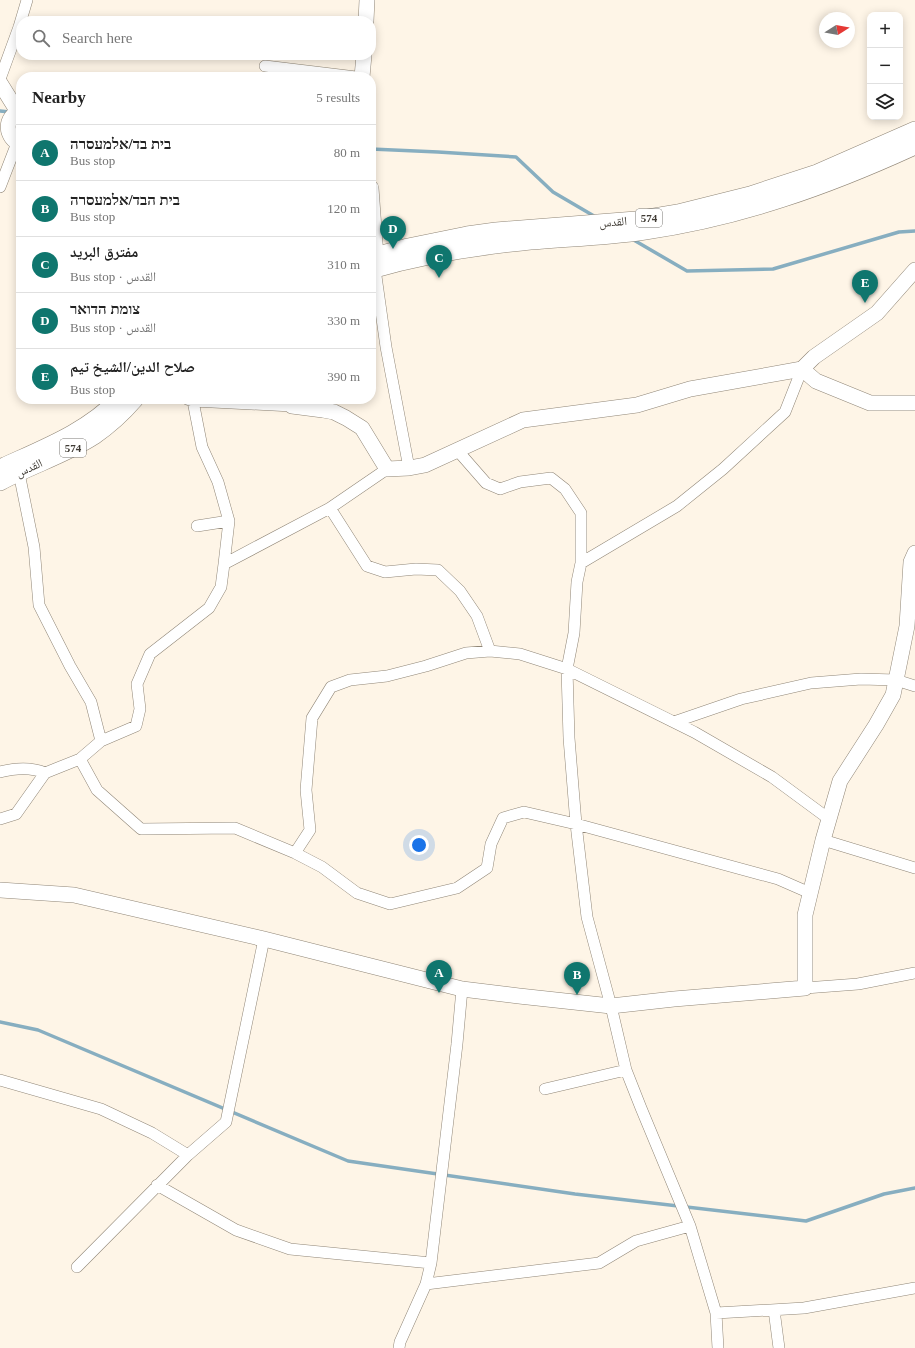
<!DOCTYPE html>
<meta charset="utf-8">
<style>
:root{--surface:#fff;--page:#f6f6f6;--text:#222;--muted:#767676;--line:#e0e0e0;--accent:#0f766e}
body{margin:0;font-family:"Times New Roman","Noto Naskh Arabic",Heebo,serif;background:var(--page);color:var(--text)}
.controls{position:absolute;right:12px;top:12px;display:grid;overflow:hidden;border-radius:8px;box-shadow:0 2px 10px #0003}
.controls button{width:36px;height:36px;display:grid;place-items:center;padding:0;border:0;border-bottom:1px solid var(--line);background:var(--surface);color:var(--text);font:20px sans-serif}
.compass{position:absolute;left:819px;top:12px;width:36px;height:36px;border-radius:50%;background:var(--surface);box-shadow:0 2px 10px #0003;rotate:79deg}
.you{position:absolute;left:419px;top:845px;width:14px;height:14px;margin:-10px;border:3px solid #fff;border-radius:50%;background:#1a73e8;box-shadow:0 0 0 6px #1a73e833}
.badge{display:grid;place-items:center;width:26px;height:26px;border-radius:50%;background:var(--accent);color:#fff;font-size:13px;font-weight:700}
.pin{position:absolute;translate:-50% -33px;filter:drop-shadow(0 1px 2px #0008)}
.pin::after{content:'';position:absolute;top:21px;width:14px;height:12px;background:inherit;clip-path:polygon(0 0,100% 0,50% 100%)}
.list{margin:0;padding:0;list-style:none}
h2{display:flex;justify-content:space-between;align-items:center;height:52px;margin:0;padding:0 16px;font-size:17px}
h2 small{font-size:13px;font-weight:400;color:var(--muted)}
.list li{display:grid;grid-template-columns:26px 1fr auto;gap:12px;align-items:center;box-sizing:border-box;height:56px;padding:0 16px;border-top:1px solid var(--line)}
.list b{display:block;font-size:15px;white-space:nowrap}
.list p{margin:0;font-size:13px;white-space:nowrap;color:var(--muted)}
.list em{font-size:13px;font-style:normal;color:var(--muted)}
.icon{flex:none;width:22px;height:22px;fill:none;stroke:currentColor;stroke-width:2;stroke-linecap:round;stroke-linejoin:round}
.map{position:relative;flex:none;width:915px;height:1348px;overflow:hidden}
.search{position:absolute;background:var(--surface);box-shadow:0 2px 10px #0003;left:16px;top:16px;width:360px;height:44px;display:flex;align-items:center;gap:10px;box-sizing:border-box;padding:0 14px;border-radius:16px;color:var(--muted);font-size:15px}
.panel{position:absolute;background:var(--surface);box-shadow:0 2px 10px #0003;left:16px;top:72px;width:360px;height:332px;border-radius:16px}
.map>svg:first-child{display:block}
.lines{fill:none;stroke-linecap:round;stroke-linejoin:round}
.stream{stroke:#87aec0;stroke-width:3.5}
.street-casing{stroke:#908677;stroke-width:12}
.secondary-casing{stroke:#908677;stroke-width:16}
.primary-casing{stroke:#908677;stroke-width:18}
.street{stroke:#fff;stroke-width:11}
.secondary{stroke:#fff;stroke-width:15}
.primary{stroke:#fff;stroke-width:17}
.labels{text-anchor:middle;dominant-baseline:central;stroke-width:3.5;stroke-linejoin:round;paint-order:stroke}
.shield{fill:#fff;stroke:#797672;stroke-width:1}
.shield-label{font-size:11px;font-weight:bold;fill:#403c35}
.street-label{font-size:12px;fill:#403c35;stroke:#fff}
</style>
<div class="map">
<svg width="915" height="1348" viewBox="0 0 915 1348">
<rect width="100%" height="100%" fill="#fef5e7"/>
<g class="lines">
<path class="stream" d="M0,111L10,112
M371,149L438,152L516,157L553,192L594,216
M632,239L687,271L773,269L899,232L915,231
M0,1022L38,1030L348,1161L575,1194L806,1221L884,1194L915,1188"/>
<defs>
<path id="street" d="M265,66L356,77
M0,79L19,27L27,0
M0,187L17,143
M375,269L386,347L409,468
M187,399L193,401L292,406
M193,401L202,447L218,482L229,521
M458,451L486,483L500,489L520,482L551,478L565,489L581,513V563
M19,473L34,547L39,605L70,666L91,702L101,741
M330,508L367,566L385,572L416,569L438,570L460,591L477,616L490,651
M197,526L229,521L224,564
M674,722L741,699L811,683L861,679L896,680L915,686
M80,759L97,790L141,829L235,828L295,853L322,867L357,893L390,904L457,888L487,868L491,844L503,818L524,812L576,824L778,879L810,893
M0,772C16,768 31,767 45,773
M0,819L16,814L45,773L80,759L101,741L136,726L140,709L137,684L150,654L209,608L221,587L224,564L330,508L387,469
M823,840L915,868
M295,853L310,830L306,790L312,718L331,687L350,680L387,676L426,666L466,653L490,651L520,654L567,669L694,732L772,777L829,819
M805,988L858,984L915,973
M0,1080L101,1109L152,1133L188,1155
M545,1089L626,1070
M157,1185L236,1230L290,1249L431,1263
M77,1267L188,1155L226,1122L264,939
M426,1284L599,1263L636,1241L690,1226
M774,1310L779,1348
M716,1313L804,1308L915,1288
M399,1348L400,1342L426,1284L431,1263L457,1044L462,989
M718,1348L716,1313L690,1226L641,1108L626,1070L611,1006L587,917L576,824L569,738L567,669L574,633L577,582L581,563L677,506L723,469L785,412L802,369"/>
<path id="secondary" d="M366,21L367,0
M362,77L364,55
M0,83L18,112
M21,111C3,116 5,139 21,144
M371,188L376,256
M802,369L816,381L870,403H915
M289,399L292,406L323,410L334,412L346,418L362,428L387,469L409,468L425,465L523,420L637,405L690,389L802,369L814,357L877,313L915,270
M0,890L74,895L264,939L462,989L519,996L611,1006L674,999L805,988V915L823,840L840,781L876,725L893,695L907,626L911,562L915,553"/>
<path id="primary" d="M371,257L408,247L467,235L496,231L636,220L678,213L750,195L817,173L915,130
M371,270C420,256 472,247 522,242C563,238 605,237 645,231C741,217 828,186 915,146
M0,468C41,449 87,432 118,399
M0,482C31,465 65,455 94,436C110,425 123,413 135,399"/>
</defs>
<use href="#street" class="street-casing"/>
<use href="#secondary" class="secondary-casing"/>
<use href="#primary" class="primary-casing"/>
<use href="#street" class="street"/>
<use href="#secondary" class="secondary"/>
<use href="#primary" class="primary"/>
</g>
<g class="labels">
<g class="shield">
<rect x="636" y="209" width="26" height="18" rx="3"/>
<rect x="60" y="439" width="26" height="18" rx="3"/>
</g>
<g class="shield-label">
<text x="649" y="218">574</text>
<text x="73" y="448">574</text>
</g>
<g class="street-label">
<text transform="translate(613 222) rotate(-5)">القدس</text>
<text transform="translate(29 468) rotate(-25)">القدس</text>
</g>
</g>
</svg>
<div class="controls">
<button>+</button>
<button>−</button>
<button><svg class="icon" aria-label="layers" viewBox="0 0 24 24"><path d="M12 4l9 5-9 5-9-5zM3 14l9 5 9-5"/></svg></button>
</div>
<svg class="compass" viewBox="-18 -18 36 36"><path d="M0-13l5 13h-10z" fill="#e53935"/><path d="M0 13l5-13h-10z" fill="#767676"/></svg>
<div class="you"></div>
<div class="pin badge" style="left:439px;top:993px">A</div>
<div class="pin badge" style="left:577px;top:995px">B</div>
<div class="pin badge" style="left:439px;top:278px">C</div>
<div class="pin badge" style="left:393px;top:249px">D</div>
<div class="pin badge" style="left:865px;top:303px">E</div>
<div class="search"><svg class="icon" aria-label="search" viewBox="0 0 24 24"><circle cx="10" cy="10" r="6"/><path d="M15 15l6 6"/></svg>Search here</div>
<section class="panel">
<h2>Nearby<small>5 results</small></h2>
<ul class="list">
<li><span class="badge">A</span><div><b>בית בד/אלמעסרה</b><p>Bus stop</p></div><em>80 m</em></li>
<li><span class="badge">B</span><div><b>בית הבד/אלמעסרה</b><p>Bus stop</p></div><em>120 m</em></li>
<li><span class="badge">C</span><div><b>مفترق البريد</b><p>Bus stop · القدس</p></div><em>310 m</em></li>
<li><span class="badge">D</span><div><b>צומת הדואר</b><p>Bus stop · القدس</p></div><em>330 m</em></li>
<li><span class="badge">E</span><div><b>صلاح الدين/الشيخ تيم</b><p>Bus stop</p></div><em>390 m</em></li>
</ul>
</section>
</div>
